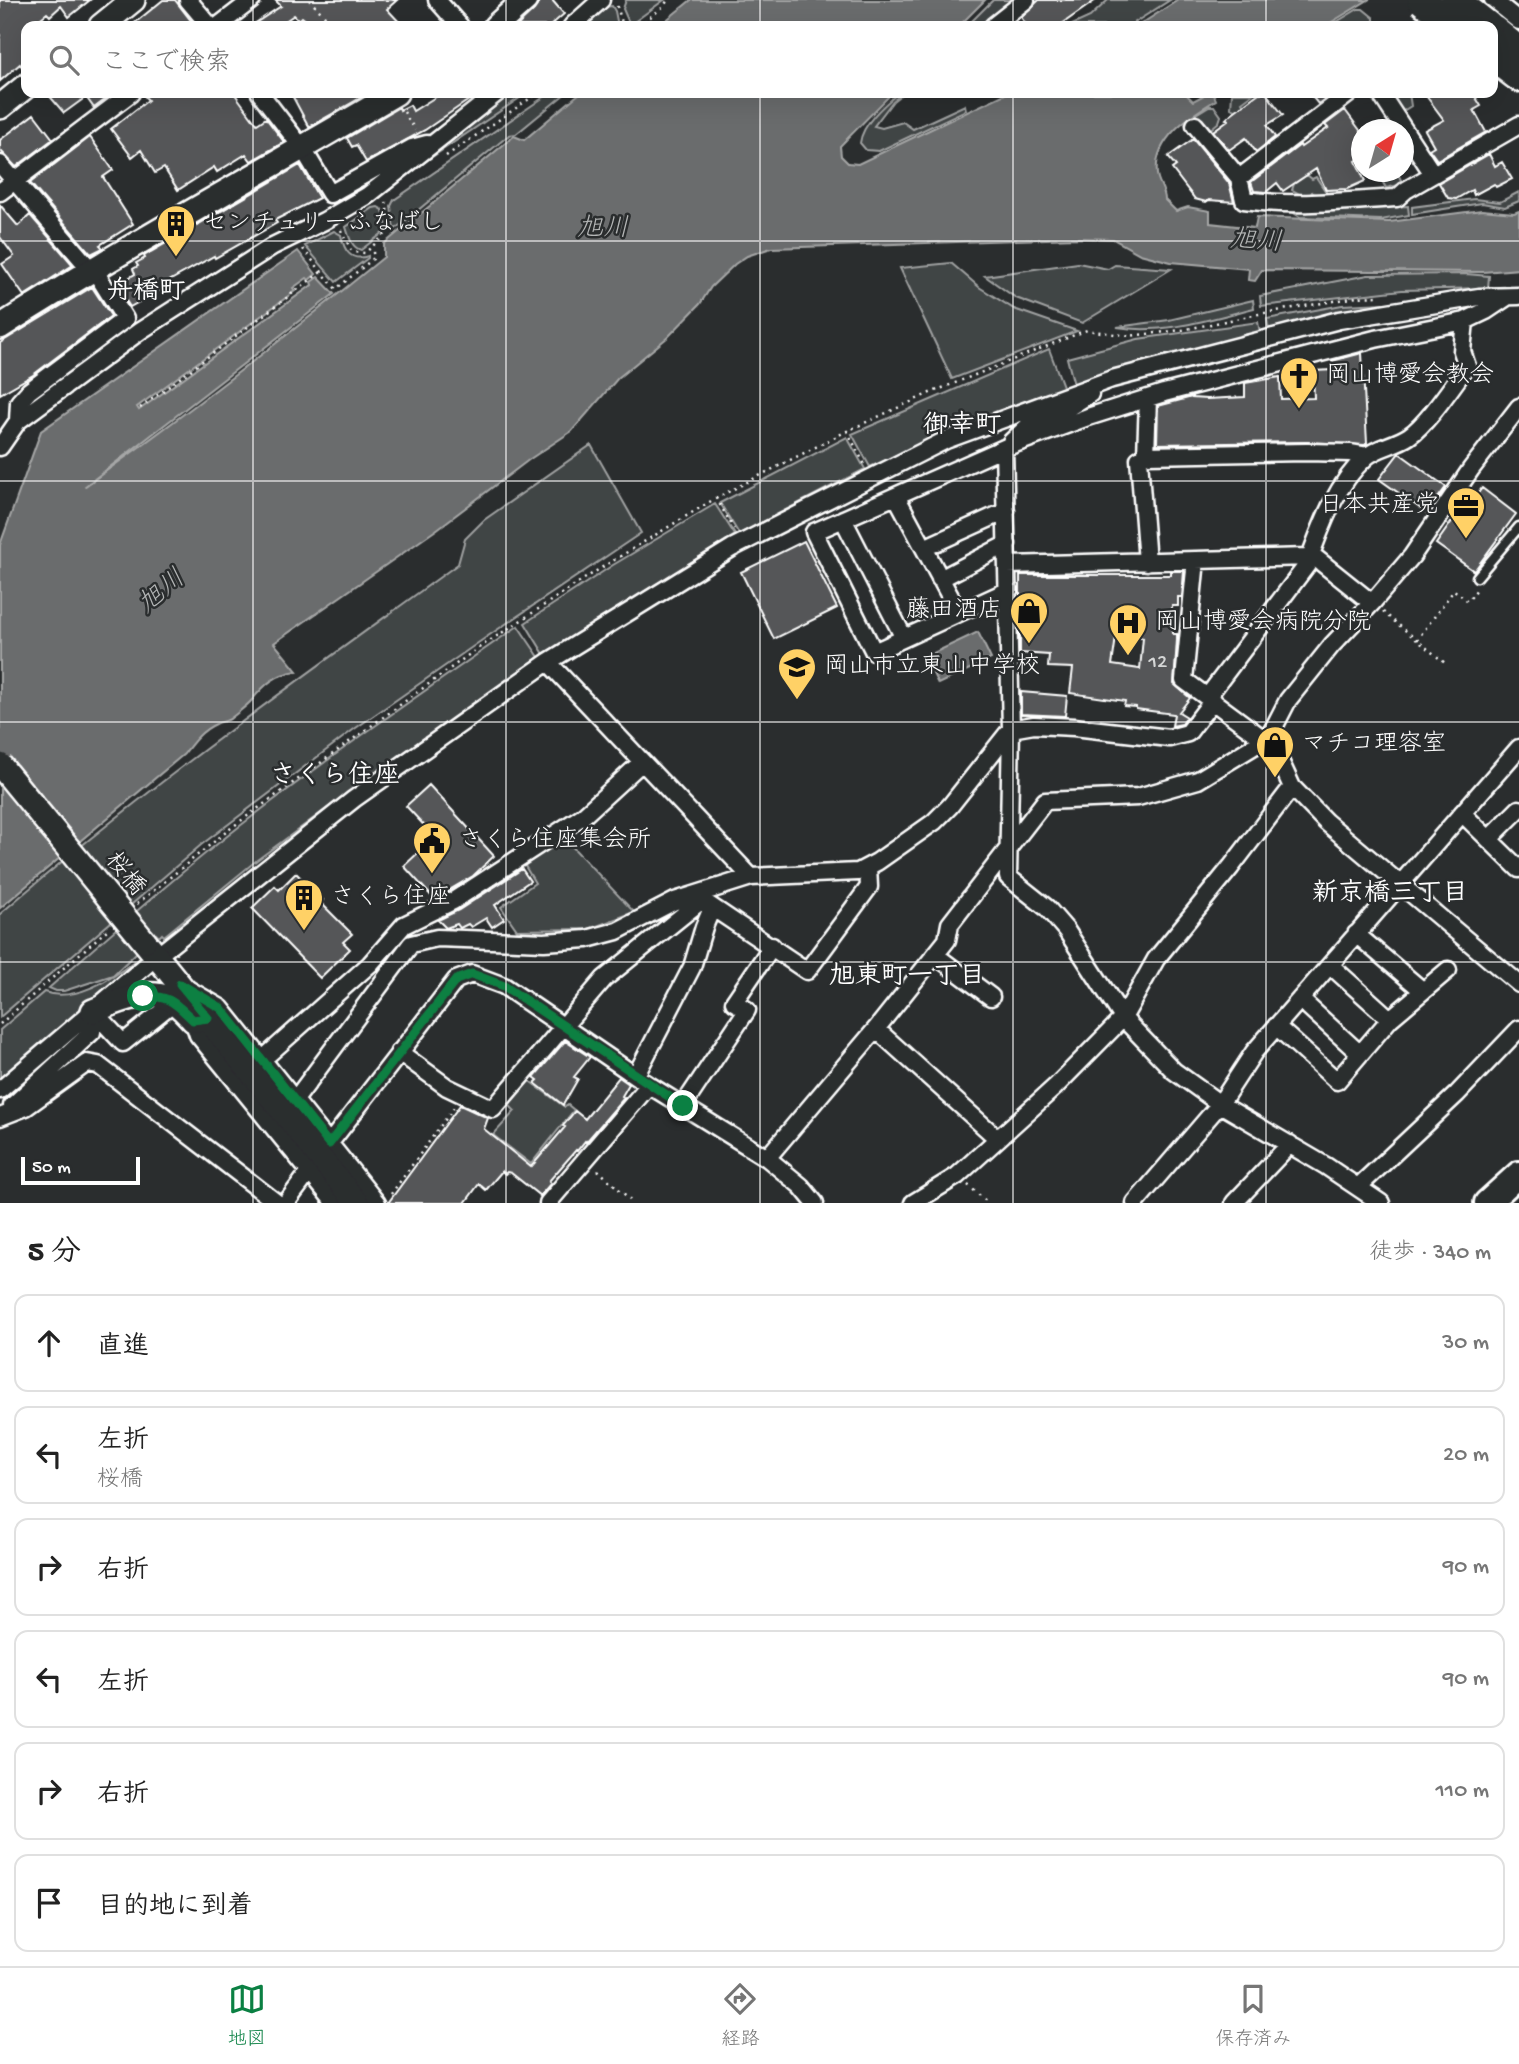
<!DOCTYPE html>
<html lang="ja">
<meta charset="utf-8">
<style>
:root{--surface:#fff;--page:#f2f2f2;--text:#222;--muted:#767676;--line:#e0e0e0;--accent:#0b8043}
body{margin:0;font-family:"Gochi Hand","Klee One",sans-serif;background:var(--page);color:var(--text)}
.compass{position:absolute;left:1351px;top:119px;width:63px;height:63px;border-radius:50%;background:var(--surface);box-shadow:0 7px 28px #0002;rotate:37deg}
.scale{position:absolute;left:21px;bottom:18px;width:119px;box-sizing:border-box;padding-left:7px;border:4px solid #fff;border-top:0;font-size:19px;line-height:24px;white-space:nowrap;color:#fff;-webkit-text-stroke:5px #2a2d2e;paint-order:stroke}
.stop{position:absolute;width:21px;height:21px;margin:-16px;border:5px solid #0b8043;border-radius:50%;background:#fff}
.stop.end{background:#0b8043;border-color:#fff;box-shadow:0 2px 7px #0008}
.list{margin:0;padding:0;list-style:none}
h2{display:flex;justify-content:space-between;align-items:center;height:91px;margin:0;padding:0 28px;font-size:30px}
h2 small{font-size:23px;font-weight:400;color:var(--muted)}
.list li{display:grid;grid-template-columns:46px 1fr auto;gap:21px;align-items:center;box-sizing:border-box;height:98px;margin:0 14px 14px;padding:0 14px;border:2px solid var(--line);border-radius:14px}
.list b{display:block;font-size:26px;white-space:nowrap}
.list p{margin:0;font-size:23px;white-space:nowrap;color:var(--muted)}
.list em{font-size:23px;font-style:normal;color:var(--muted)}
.icon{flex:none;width:38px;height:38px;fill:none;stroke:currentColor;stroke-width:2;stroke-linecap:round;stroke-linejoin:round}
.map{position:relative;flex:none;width:1519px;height:1203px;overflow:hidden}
.search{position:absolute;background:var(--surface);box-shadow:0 7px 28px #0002;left:21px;right:21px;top:21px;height:77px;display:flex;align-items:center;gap:18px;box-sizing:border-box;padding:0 24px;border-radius:14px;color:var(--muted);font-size:26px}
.sheet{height:763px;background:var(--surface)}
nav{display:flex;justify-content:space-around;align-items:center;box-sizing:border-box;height:98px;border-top:2px solid var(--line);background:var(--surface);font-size:19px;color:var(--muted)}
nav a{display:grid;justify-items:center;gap:4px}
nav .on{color:var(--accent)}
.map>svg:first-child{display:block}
.green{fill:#414445;stroke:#a0a2a2;stroke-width:2}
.water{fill:#6a6c6d;stroke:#a6a7a7;stroke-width:2}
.building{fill:#555758;stroke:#fff;stroke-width:2;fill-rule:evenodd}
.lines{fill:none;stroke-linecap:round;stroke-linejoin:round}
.lane-casing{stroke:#fff;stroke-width:13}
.street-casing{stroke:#fff;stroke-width:21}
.secondary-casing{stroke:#fff;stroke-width:28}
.primary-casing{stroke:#fff;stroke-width:30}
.highway-casing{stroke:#fff;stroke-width:33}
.path{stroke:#fff;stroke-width:2.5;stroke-dasharray:2 5;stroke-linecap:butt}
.lane{stroke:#2a2d2e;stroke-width:8}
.street{stroke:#2a2d2e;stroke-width:16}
.secondary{stroke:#2a2d2e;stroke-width:23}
.primary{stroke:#2a2d2e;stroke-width:24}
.highway{stroke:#2a2d2e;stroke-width:28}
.secondary-bridge-casing{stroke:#fff;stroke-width:28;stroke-linecap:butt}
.highway-bridge-casing{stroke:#fff;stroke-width:33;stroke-linecap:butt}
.secondary-bridge{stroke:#2a2d2e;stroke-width:23}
.highway-bridge{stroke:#2a2d2e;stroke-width:28}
.route{stroke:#0b8043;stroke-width:9}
.grid{fill:none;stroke:#fff;stroke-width:2;stroke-opacity:0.55}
.labels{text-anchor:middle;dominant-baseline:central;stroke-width:5;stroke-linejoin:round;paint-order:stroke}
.number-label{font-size:21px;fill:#d4d5d5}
.poi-label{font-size:24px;fill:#fff;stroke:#2a2d2e;text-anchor:start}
.street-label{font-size:24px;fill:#fff;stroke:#2a2d2e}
.water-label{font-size:26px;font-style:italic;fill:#b4b6b6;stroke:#2a2d2e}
.neighbourhood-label{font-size:26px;font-weight:bold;fill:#fff;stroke:#2a2d2e}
</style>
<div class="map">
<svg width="1519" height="1203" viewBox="0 0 1519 1203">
<rect width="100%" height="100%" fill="#2a2d2e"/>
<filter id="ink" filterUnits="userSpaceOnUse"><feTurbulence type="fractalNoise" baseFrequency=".0143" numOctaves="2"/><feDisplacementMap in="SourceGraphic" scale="14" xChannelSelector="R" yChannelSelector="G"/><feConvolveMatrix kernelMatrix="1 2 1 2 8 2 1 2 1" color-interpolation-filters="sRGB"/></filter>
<g filter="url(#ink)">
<path class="green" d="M626,0H664L630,25L623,9Z
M993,0H1017L984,26H967Z
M1108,0H1170L1129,26H1070L1090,17Z
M612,6L615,11L618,26H582L604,7Z
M1358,9H1363L1374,18V26H1330Z
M504,93H527L401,178Z
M550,93H566L516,134L509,135L394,230L391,206L394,200Z
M898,93H903L893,101L874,126L882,128L903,122L913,129L965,105L966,110L879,151L866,150L860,143C862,124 884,105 898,93Z
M1232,93H1254L1242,102L1245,107L1240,113L1231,108Z
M1385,93H1409L1411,106L1400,113Z
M1209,106H1214L1221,116L1219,122L1207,132L1195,121L1196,114Z
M1377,172H1397L1403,184L1386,188Z
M1307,175L1312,179L1316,177L1326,192V196L1318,197L1312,192L1310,195L1303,196L1292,190L1294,184Z
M1519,192V201L1505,207L1482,203L1412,214V207L1474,199L1500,202Z
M1408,206L1409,215L1381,220L1300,217L1286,208L1337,210Z
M378,207L383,210L387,227L384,232L361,250C351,247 349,236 346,227L373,208Z
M334,231L341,235C344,250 350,262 368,256V258L336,282L305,246Z
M951,263L979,287L1014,309L1077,331L952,379L900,268Z
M1078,263L1108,269L1115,265L1171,269L1082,323L1016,298L985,276Z
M1466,274L1489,276L1488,288L1402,290L1261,306L1260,296L1368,275Z
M1253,300L1254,308C1211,319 1162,335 1117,327L1169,320Z
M1409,302L1269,332L1267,319L1342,305Z
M1258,322L1260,333L1074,385L1067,358L1138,339Z
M1049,349L1064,389L944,434L870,467L852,434Z
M847,437L865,469L739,534L720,503Z
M591,445L641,533L488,636L353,730L201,845L0,1017V914C145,788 303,677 458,564L465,539L484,520Z
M715,504L735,535L544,654L525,623L613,565Z
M518,626L539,657L337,801L257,860L164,936L162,934L159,937L156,934L113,975L64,991H56L49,988C114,930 180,872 249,819C336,752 427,689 518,626Z
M558,839H565L634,912L589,929L517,930L501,907L535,883L522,861Z
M134,961L135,962L0,1082V1030L44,992C73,1003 113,979 134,961Z
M524,1077L565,1107L568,1105L574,1110L531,1164L493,1135L515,1111L505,1101Z"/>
<path class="water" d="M691,0H985L959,26H659Z
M1178,0H1368L1325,26H1138Z
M580,93H892L840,146L841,156L848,163L858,164L1007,93H1185L1193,101L1208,93L1214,95L1216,100C1190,116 1153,138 1157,174C1158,183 1165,190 1165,200L1176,211L1188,207L1210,211V223L1255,228L1257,217L1389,222L1482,210L1514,213L1519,211V269L1483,272L1262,270L1255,281L1248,280L1249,269L1171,262L1140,254L1113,239L1076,238L771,248L747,256L735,264L711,287L700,304L668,337L618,378L572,431L530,459L436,530L274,643L297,671C276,674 265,684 252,700C247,706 237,713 231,718C227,722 221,721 216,724C202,730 193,742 184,754L0,908V545L41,431L298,251L316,274L309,280L307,278L293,288L295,291L137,407L139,410L312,285L311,282L318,277L334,294L84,487C187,414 288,335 384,257V244L514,136L524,140Z
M978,632L991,659L938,684L925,657Z"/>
<path class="building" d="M0,0H90L69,17L61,6L50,16L47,13L31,26H26V72L20,64L0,81Z
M163,0H175L195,26H131Z
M275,0H397L387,9L403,26H340L334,20L329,26H313L302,17L299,20L294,15L278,26H251L281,6Z
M541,0H552L564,14L550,26H517L534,10Z
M1039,0H1096L1059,26H1027L1021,17Z
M47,93H114L94,108L86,97L64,113Z
M142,93H234L257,124L266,118L284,142L251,161L246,154L217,172L214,167L178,190L164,168L155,173L141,150L132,157L111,129L148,100Z
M299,93H369L309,127L293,97Z
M442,93H479L425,130L366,162L356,145L352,147L347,138L399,107L400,110L410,105L413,111Z
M1259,93H1266L1283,115L1267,125L1275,137L1256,152L1246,138L1229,150L1213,131L1228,120L1226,119L1231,114Z
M1309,93H1333L1318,104Z
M1424,93H1473L1481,106L1474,110L1486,132L1437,160L1429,149L1434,146L1425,130L1444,120Z
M1345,110L1362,133V158L1356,161L1365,181L1347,189L1326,190L1316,169L1283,191L1277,183L1266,192L1254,191L1251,182L1300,145L1301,147L1328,128L1325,125Z
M34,114L53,139L16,167L0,150V140Z
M90,137L113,170L103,177L133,224L100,245L103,248L91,254L30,183Z
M1193,139L1229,183L1234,202L1209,200L1206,202L1195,199L1172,169L1176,166L1168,157Z
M1489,154L1495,166L1502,162L1512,179L1496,187L1494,184L1474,195L1472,190L1456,199L1448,198L1439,183Z
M300,165L319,198L275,220L277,223L215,258L214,256L169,281L171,284L130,307L116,285L135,274L133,269L138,266L136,263L145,258L144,256Z
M0,205L18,226L30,215L73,265L24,296L2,264L14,256L0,237Z
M92,287L111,316L33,375L0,394V343Z
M1362,353L1367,443L1365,445L1307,442L1157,444L1158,406L1192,397V398L1207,399L1245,397V383L1280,377L1281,399L1314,398L1313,371L1333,370L1332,361Z
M1399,453L1446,487L1427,513L1379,479Z
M1482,488L1516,514L1474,571L1436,544L1455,517L1458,520Z
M804,541L837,608L774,639L741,572Z
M1171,571H1184L1182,597H1178V606H1172L1173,634H1177V640L1174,684L1190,698L1179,712L1187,717L1182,724L1172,726L1174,714L1136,709V707L1124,706L1125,701L1070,693L1073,668L1048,667L1049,655L1020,653V575H1171ZM1118,635L1143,638L1140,669L1112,665L1116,637Z
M1021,692L1067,696L1065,716L1021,714Z
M429,785L494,856L473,876L434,899L404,866L435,837L406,806Z
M522,869L530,881L495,905L504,919L492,927L486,918L471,927L468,924L460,928L457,924L446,928L438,920L459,910Z
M296,873L323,900L321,903L352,934L343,942L350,949L320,978L252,908L275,886L279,890Z
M565,1041L590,1057L574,1077L578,1079L563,1105L535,1083L538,1080L534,1077Z
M619,1077L629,1084L622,1096L624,1098L586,1142L585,1141L577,1151L576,1150L549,1181L551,1183L540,1196L511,1173L507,1172L505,1174L502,1171L486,1190L479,1184L465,1203H388L460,1105L488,1118L484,1129L531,1167L565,1127L563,1126L575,1111L585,1119Z"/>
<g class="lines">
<defs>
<path id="lane" d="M1477,577L1519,527"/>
<path id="street" d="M188,0L210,26
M437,0L460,26
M1493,0L1519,21
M218,26L252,0
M572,26L601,0
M993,26L1026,0
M260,93L303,149L330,194L412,148L427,144
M1350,93L1239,178L1244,200C1294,207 1347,201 1397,198L1406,190L1519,125
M1380,93L1433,174
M1195,125L1239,178
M0,164L90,269
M0,192L131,93
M1148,398L1146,455L1307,452L1350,453L1367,456
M18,421L19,402L29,391L125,319L93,268
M1011,442L1028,426L1068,408L1090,394
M0,447L18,421L140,331L273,246L324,221L367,196L497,93
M1004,448L1011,729L1008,877L1047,908L1066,930L1123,1018L1174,1071L1220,1104L1326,1166L1381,1203
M1146,455L1139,459L1147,562
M896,496L959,613
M843,519L904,638
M924,548L1006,511
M1196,560L1184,680L1265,740
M1008,565L1309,557L1317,559L1372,603
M940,579L1007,544
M1009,590L874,652L814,532L1004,448L1088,417L1164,393L1375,339L1465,321L1486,311L1507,297
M548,662L751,877
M1208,696L1307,565C1321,527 1335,485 1366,457C1377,447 1396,445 1409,436C1428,423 1452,386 1467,366L1462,351L1465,321
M1269,737L1292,787L1326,822L1519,984
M1462,813L1519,869
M1489,839L1519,809
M694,895L807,971L869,887L868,867
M1356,934L1423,991
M935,955L991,997
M1330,965L1390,1019
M188,989L221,1008L377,1203
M1300,999L1360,1054
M93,1011L123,1043L174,1002
M193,1020L198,1035L335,1203
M1276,1026L1337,1081L1390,1019L1448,970
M876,1029L998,1139
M399,1052L447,1087L493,1109L604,979L702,900
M263,1059L370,964L404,925L453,901L583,816L642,762
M636,1075L692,967L704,927L712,908
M0,1090L157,956L354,799L548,662L732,548L946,440L1112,379L1339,320L1479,297L1519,296
M295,1100L411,944L437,938L544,942L587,939L617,931L675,901L751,877L858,872L877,862L934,822L950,806L1011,729L1034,725L1074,727L1169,738L1188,733L1213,700
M12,1106L92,1032L93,1011
M683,1106L747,1010L734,1002L772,946
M0,1117L26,1107L87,1063L98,1065L277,1203
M329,1144L456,980L472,974L504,986L649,1085L767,1158L801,1186L815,1203
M767,1158L876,1029L947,940L950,924L1045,801L1138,797L1198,780L1269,737L1288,700L1332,645L1372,603L1412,556L1471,469L1519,407
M1358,1187L1457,1094L1519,1029
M286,1203L310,1171
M548,1203L649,1085
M913,1203L957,1176L1055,1087L1123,1018L1156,959L1231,867L1292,787
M1135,1203L1220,1104L1254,1052L1519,748
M1234,1203L1290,1144"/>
<path id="secondary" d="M101,26L133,0
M496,26L525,0
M0,107L26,86
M0,327C129,245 264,171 396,93
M144,941L357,1203
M93,1011C115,1003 145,988 168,998C178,1003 186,1013 193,1020H198"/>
<path id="primary" d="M1487,1203L1519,1174"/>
<path id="highway" d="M1493,30L1519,51
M1493,57L1519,77"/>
</defs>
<use href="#lane" class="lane-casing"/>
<use href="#street" class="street-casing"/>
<use href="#secondary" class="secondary-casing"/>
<use href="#primary" class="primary-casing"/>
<use href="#highway" class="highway-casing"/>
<path class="path" d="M309,0L335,26
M617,6L623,26
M639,26L663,7L668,0
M404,112L415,130
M446,156L538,93
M341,230L352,252L365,253L390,230L386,201
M303,249L336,289L374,258L372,247
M140,408L321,272
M847,431L865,465
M716,498L734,529
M1383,612L1445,663
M1417,640L1454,590L1468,601L1477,589
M137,904L231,828L474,651L601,568L716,498L847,431L930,393L1087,330L1129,336L1182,330L1259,314L1357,297L1378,296
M0,1024L108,929
M598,1170L634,1203
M968,1185L988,1203
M391,1194L455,1106"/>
<use href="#lane" class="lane"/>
<use href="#street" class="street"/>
<use href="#secondary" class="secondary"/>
<use href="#primary" class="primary"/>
<use href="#highway" class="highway"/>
<defs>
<path id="secondary-bridge" d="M0,765L144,941"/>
<path id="highway-bridge" d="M1422,0L1454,26
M1455,0L1488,26"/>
</defs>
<use href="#secondary-bridge" class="secondary-bridge-casing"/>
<use href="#highway-bridge" class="highway-bridge-casing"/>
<use href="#secondary-bridge" class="secondary-bridge"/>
<use href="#highway-bridge" class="highway-bridge"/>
</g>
</g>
<g class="lines" filter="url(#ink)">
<path class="route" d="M143,996C169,995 175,1003 193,1020L208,1018L180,984L221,1008L329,1144L456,980L472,974L504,986L683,1106"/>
</g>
<path class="grid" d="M253,0V26M506,0V26M760,0V26M1013,0V26M1266,0V26M253,93V1203M506,93V1203M760,93V1203M1013,93V1203M1266,93V1203M0,241H1519M0,481H1519M0,722H1519M0,962H1519"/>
<defs>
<symbol id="building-pin" viewBox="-11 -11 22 30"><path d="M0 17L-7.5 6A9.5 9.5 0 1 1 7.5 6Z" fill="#ffd166" stroke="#2a2d2e"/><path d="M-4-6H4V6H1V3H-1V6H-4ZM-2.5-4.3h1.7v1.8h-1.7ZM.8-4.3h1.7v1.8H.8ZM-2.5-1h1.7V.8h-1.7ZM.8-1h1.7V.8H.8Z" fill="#111"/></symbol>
<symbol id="church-pin" viewBox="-11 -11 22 30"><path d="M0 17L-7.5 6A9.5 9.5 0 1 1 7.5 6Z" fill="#ffd166" stroke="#2a2d2e"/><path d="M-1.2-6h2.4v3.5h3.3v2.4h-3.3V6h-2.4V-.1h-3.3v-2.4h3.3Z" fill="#111"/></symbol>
<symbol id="office-pin" viewBox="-11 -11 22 30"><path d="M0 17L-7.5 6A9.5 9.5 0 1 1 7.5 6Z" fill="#ffd166" stroke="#2a2d2e"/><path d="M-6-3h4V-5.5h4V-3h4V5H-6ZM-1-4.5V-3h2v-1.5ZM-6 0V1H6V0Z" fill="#111"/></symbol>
<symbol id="shop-pin" viewBox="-11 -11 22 30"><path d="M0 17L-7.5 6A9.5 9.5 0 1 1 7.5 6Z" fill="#ffd166" stroke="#2a2d2e"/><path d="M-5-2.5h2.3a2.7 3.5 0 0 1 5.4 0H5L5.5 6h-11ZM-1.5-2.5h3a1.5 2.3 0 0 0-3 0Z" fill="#111"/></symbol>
<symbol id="hospital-pin" viewBox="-11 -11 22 30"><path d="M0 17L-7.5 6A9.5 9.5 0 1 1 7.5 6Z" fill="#ffd166" stroke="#2a2d2e"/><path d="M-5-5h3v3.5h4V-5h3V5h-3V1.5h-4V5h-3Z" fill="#111"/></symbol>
<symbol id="school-pin" viewBox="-11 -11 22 30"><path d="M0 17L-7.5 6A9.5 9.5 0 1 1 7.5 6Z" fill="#ffd166" stroke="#2a2d2e"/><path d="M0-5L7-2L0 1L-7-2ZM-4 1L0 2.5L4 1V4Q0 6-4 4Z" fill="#111"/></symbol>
<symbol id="civic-pin" viewBox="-11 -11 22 30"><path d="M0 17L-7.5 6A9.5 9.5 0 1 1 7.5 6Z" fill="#ffd166" stroke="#2a2d2e"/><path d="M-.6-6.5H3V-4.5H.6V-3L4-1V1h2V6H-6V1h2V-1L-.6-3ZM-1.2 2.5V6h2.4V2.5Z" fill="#111"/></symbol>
</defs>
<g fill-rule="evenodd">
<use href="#building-pin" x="154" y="202" width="44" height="60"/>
<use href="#church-pin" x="1277" y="354" width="44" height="60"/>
<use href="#office-pin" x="1444" y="484" width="44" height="60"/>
<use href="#shop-pin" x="1007" y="589" width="44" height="60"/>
<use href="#hospital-pin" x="1106" y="601" width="44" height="60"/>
<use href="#school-pin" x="775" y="645" width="44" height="60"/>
<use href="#shop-pin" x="1253" y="723" width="44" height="60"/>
<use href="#civic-pin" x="410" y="819" width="44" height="60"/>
<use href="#building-pin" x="282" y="876" width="44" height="60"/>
</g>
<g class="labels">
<g class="number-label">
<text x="1158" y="663">12</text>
</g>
<g class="poi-label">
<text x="203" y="224">センチュリーふなばし</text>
<text x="1326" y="376">岡山博愛会教会</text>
<text x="1439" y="506" text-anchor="end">日本共産党</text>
<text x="1002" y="611" text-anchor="end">藤田酒店</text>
<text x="1155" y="623">岡山博愛会病院分院</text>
<text x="824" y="667">岡山市立東山中学校</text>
<text x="1302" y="745">マチコ理容室</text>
<text x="459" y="841">さくら住座集会所</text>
<text x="331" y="898">さくら住座</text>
</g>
<g class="street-label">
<text transform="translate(124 875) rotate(51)">桜橋</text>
</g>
<g class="water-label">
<text x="603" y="230">旭川</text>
<text transform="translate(1256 243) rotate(4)">旭川</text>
<text transform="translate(163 593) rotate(-40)">旭川</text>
</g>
<g class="neighbourhood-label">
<text x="146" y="293">舟橋町</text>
<text x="962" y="427">御幸町</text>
<text x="335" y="777">さくら住座</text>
<text x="1390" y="895">新京橋三丁目</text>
<text x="907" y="978">旭東町一丁目</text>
</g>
</g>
</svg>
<svg class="compass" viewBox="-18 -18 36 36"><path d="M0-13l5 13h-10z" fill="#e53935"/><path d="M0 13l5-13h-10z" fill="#767676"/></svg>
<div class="scale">50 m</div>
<div class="stop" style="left:143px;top:996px"></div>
<div class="stop end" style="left:683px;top:1106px"></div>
<div class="search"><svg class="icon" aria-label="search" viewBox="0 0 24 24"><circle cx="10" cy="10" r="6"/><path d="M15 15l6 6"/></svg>ここで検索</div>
</div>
<section class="sheet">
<h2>5 分<small>徒歩 · 340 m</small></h2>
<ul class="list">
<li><svg class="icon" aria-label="ahead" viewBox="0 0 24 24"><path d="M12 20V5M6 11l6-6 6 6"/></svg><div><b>直進</b></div><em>30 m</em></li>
<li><svg class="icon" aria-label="left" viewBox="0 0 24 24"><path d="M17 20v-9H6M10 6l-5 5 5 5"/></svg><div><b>左折</b><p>桜橋</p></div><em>20 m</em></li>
<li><svg class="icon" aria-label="right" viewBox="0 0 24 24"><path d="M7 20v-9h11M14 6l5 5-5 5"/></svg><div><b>右折</b></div><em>90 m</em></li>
<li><svg class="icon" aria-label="left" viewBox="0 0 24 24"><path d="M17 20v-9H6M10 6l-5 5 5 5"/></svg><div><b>左折</b></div><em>90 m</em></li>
<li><svg class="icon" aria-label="right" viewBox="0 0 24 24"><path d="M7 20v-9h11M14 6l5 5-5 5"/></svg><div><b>右折</b></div><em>110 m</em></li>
<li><svg class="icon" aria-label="arrive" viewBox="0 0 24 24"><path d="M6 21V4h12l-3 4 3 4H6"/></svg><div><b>目的地に到着</b></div></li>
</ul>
</section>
<nav>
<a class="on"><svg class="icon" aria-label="map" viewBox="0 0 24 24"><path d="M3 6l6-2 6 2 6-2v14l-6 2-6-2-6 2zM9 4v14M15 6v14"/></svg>地図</a>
<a><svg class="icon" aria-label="directions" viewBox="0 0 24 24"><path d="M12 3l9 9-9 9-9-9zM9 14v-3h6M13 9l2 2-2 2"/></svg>経路</a>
<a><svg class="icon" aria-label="saved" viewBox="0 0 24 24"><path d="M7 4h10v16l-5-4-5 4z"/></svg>保存済み</a>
</nav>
